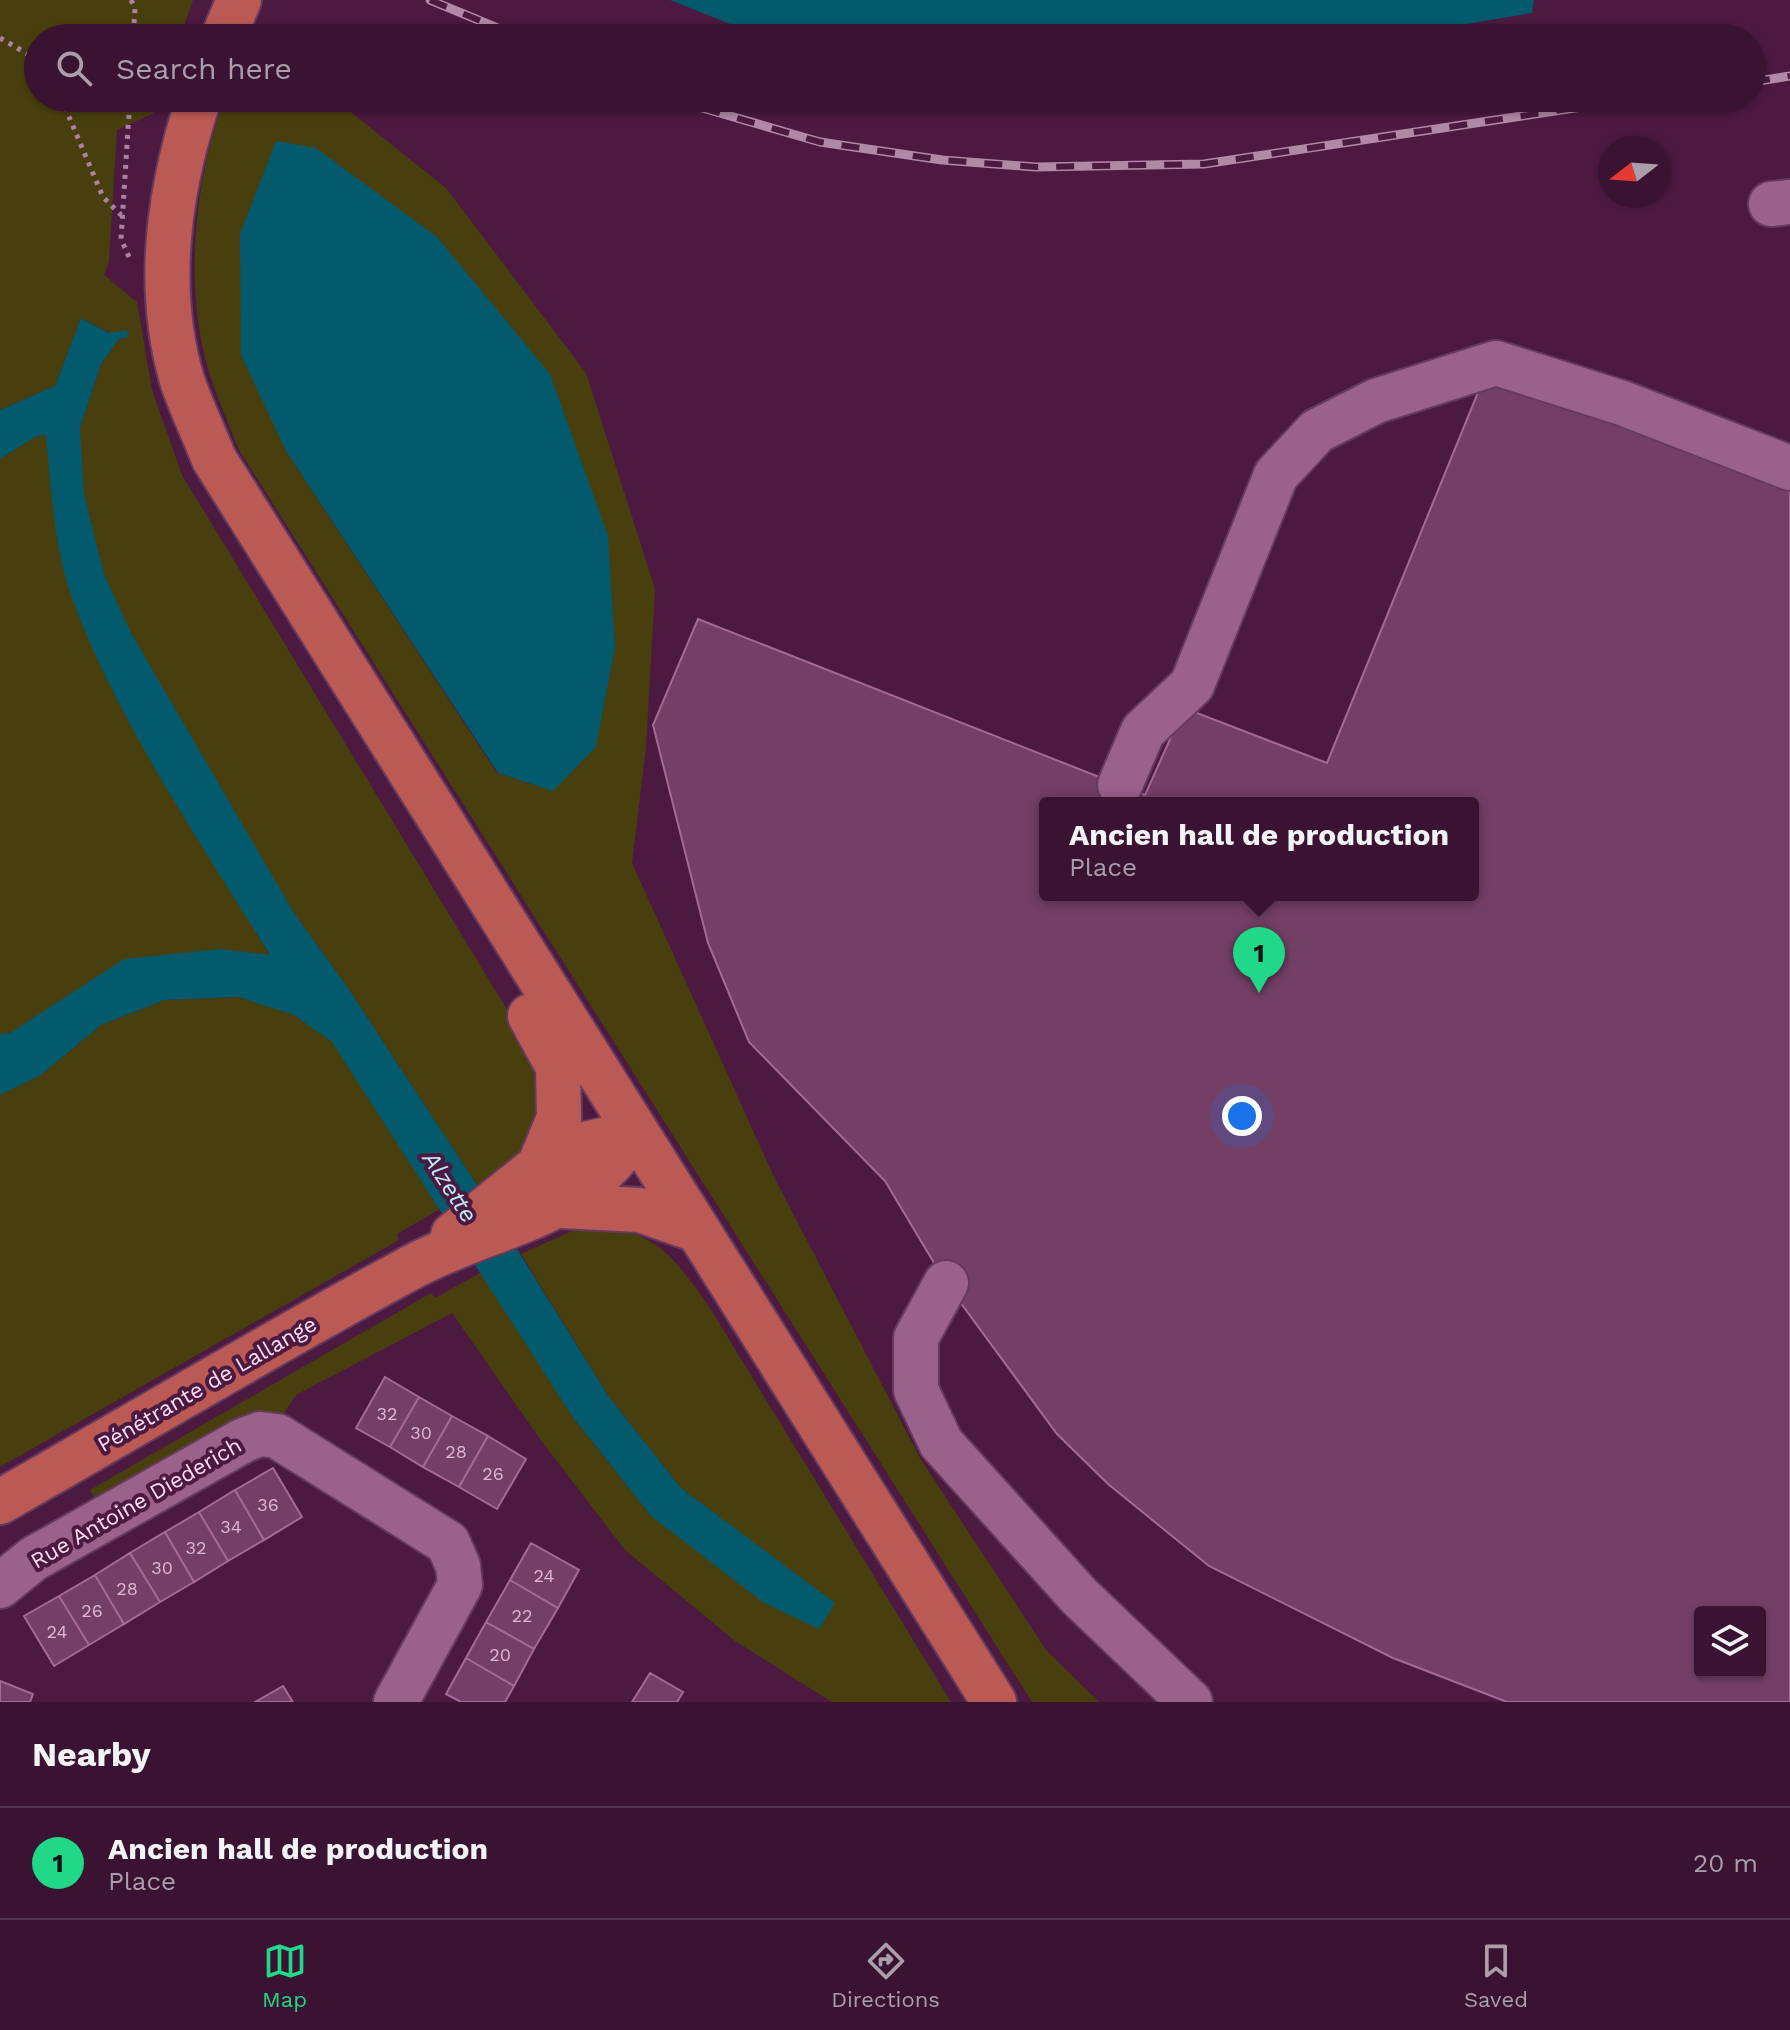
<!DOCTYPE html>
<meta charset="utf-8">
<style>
:root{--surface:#391331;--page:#401c39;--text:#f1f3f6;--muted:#ab9eab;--line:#53324d;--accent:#20d887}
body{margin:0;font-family:"Work Sans",sans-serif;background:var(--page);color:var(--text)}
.controls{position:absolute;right:24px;bottom:24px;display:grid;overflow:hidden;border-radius:8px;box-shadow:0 2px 6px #0004}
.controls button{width:72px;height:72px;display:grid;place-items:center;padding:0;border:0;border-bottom:2px solid var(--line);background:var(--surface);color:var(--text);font:40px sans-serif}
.compass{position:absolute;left:1598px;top:136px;width:72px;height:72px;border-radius:50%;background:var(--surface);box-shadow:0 2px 6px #0004;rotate:253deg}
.you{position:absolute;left:1242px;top:1116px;width:28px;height:28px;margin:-20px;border:6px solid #fff;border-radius:50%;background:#1a73e8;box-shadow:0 0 0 12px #1a73e833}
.badge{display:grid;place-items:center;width:52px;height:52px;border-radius:50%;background:var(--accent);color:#111;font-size:26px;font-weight:700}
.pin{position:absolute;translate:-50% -66px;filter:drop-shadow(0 2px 4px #0008)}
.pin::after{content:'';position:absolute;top:42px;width:28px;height:24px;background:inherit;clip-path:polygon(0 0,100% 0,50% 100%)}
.popup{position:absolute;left:1039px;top:797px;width:440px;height:104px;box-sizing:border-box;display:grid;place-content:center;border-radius:8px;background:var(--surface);filter:drop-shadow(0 2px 6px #0005);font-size:26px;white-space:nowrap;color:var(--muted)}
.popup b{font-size:30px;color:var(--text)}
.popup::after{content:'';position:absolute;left:50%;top:100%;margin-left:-16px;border:16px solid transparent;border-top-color:var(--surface)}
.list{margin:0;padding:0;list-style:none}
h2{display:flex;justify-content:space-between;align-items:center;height:104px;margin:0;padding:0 32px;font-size:34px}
h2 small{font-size:26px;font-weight:400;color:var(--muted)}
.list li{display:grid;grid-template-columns:52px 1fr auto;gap:24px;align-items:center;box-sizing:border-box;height:112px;padding:0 32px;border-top:2px solid var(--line)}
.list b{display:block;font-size:30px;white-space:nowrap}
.list p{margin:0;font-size:26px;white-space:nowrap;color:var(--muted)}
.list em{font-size:26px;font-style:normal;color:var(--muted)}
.icon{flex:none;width:44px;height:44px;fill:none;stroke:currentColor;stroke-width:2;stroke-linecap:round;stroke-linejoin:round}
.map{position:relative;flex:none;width:1790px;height:1702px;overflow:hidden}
.search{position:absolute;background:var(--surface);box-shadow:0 2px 6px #0004;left:24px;right:24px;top:24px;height:88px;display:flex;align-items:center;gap:20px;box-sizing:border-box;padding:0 28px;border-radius:44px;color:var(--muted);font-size:30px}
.sheet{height:216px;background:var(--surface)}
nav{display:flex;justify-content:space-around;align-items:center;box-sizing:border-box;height:112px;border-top:2px solid var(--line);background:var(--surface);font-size:22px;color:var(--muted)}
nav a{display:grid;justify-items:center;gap:4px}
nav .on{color:var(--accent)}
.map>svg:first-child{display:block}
.green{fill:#493f0e;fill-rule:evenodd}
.water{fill:#025a6c}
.building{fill:#743f67;stroke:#a46a95;stroke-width:2;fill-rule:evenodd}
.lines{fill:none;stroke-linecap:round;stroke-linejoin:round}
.minor-casing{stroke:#663a5d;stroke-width:48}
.major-casing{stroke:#663a5d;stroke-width:48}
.path{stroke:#ac82a1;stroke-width:5;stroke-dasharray:4 6;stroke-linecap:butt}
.minor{stroke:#9a618b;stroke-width:44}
.major{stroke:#bb5a55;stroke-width:44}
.rail-casing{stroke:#b188a6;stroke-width:9}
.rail{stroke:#4c1941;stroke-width:6;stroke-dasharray:18;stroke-linecap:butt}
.labels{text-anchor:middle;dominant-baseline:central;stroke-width:8;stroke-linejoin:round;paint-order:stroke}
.number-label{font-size:18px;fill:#dcb6d2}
.street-label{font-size:22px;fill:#ffdef5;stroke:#4c1941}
.water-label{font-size:24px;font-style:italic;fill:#bdeaf7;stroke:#4c1941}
</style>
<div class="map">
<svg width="1790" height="1702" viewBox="0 0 1790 1702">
<rect width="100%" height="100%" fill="#4c1941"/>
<path class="green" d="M0,0H193L180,38H38V98H159L154,113L117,130L109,261L104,275L137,302L152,390L182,475L528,1044C548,1128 544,1134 479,1188L348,988L294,913L236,898L270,956L220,949L67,998L10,1033L0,1034V459L35,437L80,428L101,364L119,339L127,337L110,333L81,318L55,386L0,410Z
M225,98H333L446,188L586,373L655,589L646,747L632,863L774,1177L920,1458L1046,1650L1099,1702H1032L239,450C229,425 218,400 210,375C183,290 194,181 225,98ZM286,451L554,791L497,773Z
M238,997L294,1015L332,1041L440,1209L397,1234L399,1240L0,1467V1095L41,1075L101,1025L165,1000Z
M610,1225C665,1241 675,1260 708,1305L951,1702H832L735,1641L625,1550L540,1439L452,1313L296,1395L281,1418L263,1411L98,1504L90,1490L431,1293L435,1298L482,1272L572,1416L651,1516L834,1603L681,1488L609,1397L521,1254L574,1230Z"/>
<path class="water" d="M670,0H1534L1532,13L1384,38H765Z
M276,141L316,148L437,237L550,374L608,536L615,647L596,747L553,791L498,773L286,451L241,355L240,234Z
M81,318L109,333L127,330L128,337L119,339L101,364L80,428L84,494L104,574L131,633L294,913L348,988L479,1188L609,1397L681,1488L835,1603L819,1629L764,1603L651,1516L572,1416L332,1042L294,1015L238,997L165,1000L101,1025L41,1075L0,1095V1034L10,1033L124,959L220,949L270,955C202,845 116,719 72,598C54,548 51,488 46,435L35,437L0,459V410L55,386Z"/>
<path class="building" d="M1485,375L1790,492V1702H1507L1393,1658L1209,1566L1108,1484L1057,1434L946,1283L885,1181L749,1042L708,943L653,725L698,619L1145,795L1184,708L1327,763ZM1045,803H1473V895H1045ZM1700,1612H1760V1672H1700Z
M385,1377L419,1397L390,1447L356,1428Z
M419,1397L452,1416L423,1467L390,1447Z
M452,1416L488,1436L459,1487L423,1467Z
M488,1436L526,1459L497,1509L459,1487Z
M273,1468L302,1517L264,1540L235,1490Z
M235,1490L264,1540L228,1561L199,1512Z
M199,1512L228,1561L194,1582L165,1532Z
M165,1532L194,1582L160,1602L130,1553Z
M531,1543L579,1570L558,1608L510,1580Z
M130,1553L160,1602L124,1624L95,1575Z
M95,1575L124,1624L89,1645L59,1596Z
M510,1580L558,1608L534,1649L486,1622Z
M59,1596L89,1645L54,1666L24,1616Z
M486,1622L534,1649L514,1686L466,1658Z
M466,1658L514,1686L505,1702H461L446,1694Z
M650,1673L683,1692L677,1702H632Z
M0,1681L33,1694L30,1702H0Z
M283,1686L293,1702H255Z"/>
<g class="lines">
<defs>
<path id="minor" d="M1771,204L1790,202
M1120,785L1143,731L1192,685L1276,475L1317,431L1376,401L1496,363L1622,403L1790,468
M946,1283L916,1338V1390L941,1443L1079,1596L1190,1702
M0,1586L33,1559L244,1440L260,1434L277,1436L448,1543L458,1566L460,1585L396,1702"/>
<path id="major" d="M223,38L239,0
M199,98C169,188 155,288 182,380C191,407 204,433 214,459L994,1702
M530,1016L558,1067L559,1118L539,1166
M562,1206L640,1210L697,1230
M453,1235L539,1166L586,1144L636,1132
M0,1502C137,1424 273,1342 412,1267C501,1220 573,1224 636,1132"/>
</defs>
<use href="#minor" class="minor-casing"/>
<use href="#major" class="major-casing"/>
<path class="path" d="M131,0L135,8L133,38
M0,38L38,60
M61,98L103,197L121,215
M129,257L121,239L130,98"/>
<use href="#minor" class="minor"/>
<use href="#major" class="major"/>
<defs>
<path id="rail" d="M430,0L522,38
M1752,82L1790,76
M668,98L820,142L942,160L1036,167L1204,164L1641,98"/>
</defs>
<use href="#rail" class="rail-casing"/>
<use href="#rail" class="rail"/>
</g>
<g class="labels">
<g class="number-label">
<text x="387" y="1413">32</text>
<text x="421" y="1432">30</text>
<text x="456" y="1451">28</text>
<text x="493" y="1473">26</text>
<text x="268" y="1504">36</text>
<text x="231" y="1526">34</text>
<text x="196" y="1547">32</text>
<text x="162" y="1567">30</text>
<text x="544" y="1575">24</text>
<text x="127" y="1588">28</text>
<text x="92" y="1610">26</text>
<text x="522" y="1615">22</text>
<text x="57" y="1631">24</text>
<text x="500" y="1654">20</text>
</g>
<g class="street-label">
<text transform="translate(207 1384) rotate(-30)">Pénétrante de Lallange</text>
<text transform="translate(136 1503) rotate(-30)">Rue Antoine Diederich</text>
</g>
<g class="water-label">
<text transform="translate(450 1187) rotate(57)">Alzette</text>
</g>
</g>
</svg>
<div class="controls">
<button><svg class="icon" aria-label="layers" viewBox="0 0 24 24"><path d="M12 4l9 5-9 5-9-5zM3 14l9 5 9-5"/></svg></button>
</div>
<svg class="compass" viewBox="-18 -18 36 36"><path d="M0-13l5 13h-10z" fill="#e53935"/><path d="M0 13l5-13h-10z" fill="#ab9eab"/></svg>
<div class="you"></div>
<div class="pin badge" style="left:1259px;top:993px">1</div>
<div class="popup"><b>Ancien hall de production</b>Place</div>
<div class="search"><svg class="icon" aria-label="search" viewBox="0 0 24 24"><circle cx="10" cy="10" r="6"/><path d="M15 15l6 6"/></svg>Search here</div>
</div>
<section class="sheet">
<h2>Nearby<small></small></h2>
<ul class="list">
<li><span class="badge">1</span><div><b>Ancien hall de production</b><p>Place</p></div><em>20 m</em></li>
</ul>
</section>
<nav>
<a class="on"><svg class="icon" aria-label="map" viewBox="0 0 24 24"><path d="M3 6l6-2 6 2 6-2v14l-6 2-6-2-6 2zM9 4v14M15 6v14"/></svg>Map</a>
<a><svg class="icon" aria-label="directions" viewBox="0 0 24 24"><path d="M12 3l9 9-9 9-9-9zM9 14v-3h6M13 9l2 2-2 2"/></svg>Directions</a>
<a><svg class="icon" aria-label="saved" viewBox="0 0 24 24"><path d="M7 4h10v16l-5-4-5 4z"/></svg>Saved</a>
</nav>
